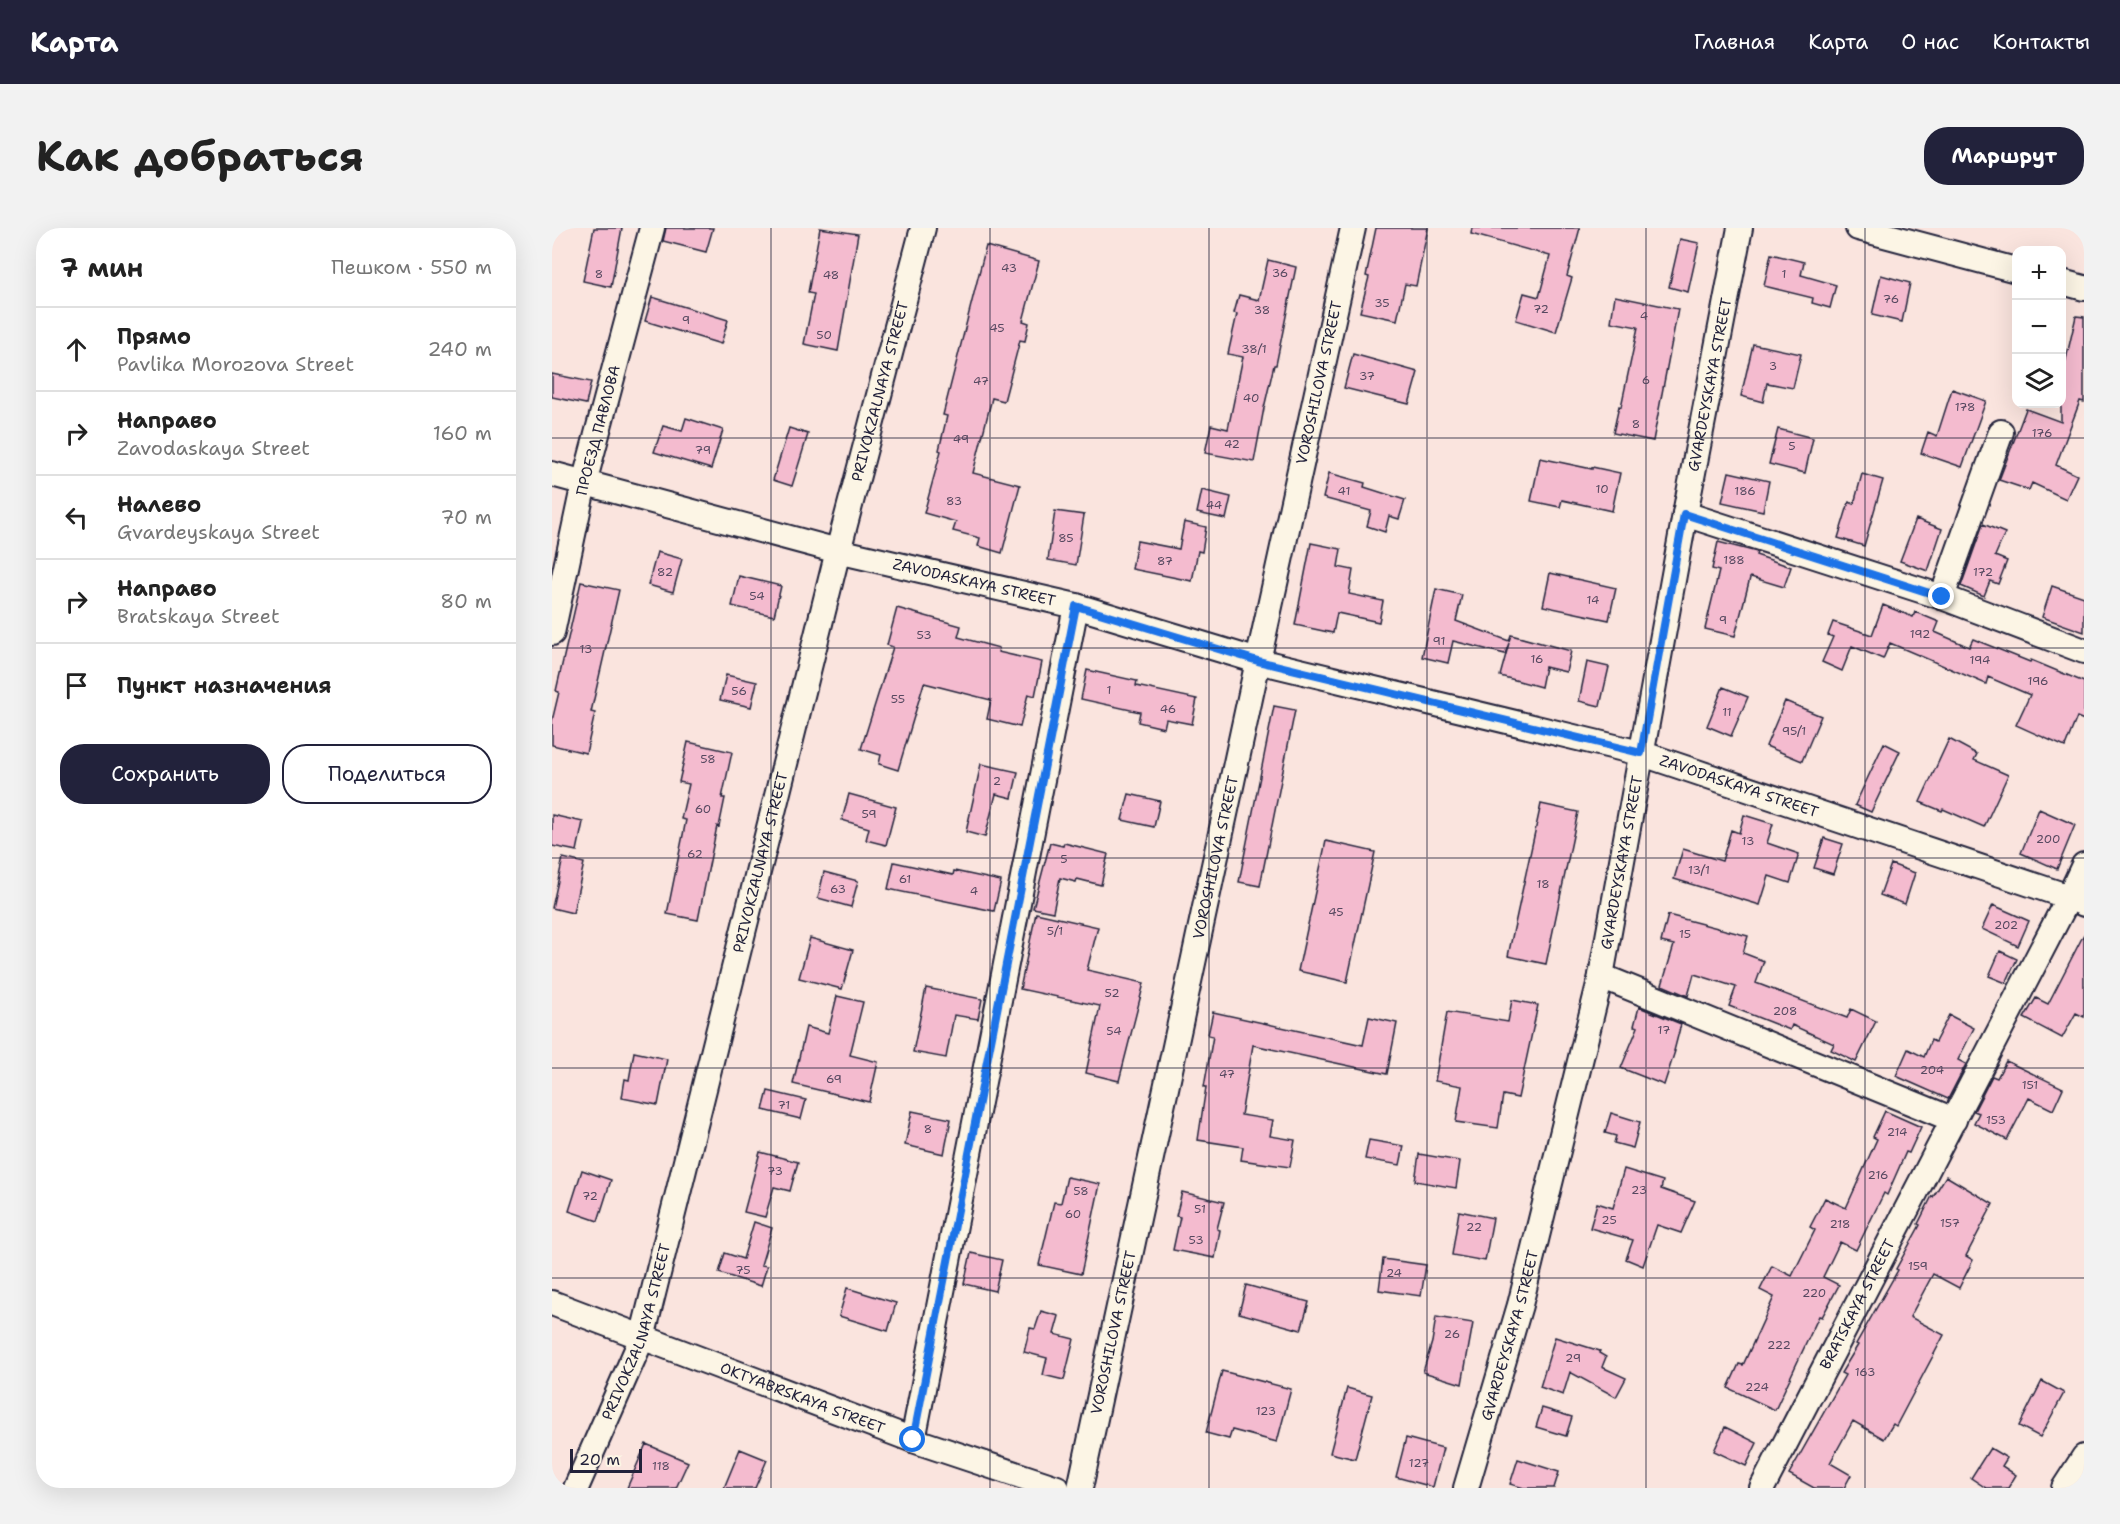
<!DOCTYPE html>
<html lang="ru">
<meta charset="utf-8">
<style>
:root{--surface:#fff;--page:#f2f2f2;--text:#222;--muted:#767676;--line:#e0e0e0;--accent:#22223b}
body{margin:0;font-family:"Shantell Sans",sans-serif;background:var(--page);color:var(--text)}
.controls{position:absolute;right:18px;top:18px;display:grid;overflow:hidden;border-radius:12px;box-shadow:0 6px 24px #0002}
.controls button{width:54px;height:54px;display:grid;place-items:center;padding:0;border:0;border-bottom:2px solid var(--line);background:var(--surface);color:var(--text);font:30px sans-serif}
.scale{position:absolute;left:18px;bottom:15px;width:72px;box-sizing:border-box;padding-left:6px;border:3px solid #22223b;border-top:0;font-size:16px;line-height:21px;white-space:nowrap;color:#22223b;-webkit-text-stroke:4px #fcf5e5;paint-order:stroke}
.stop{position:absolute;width:18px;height:18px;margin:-14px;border:4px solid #1a73e8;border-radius:50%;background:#fff}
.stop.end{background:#1a73e8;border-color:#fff;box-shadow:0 2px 6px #0008}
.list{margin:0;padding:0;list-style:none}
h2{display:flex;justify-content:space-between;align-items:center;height:78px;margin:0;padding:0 24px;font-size:26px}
h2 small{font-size:20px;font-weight:400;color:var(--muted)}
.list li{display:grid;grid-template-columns:39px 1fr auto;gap:18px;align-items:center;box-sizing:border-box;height:84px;padding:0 24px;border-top:2px solid var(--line)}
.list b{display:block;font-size:22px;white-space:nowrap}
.list p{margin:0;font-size:20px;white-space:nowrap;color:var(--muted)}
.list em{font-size:20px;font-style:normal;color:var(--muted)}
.actions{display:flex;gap:12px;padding:18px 24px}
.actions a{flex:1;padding:14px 0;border:2px solid var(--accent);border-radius:24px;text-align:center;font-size:21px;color:var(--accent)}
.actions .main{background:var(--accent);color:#fff}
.icon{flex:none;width:33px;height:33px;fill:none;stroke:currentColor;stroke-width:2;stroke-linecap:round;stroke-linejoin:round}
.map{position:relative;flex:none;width:1532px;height:1260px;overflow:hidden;border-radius:24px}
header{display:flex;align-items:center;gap:36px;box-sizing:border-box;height:84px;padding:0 30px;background:var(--accent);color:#fff}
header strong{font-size:28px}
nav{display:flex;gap:33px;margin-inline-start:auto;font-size:21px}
.intro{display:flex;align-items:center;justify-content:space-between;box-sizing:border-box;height:144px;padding:0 36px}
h1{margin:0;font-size:42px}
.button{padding:15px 27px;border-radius:24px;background:var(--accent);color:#fff;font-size:21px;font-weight:700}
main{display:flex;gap:36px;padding:0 36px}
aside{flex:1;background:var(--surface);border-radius:24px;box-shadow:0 6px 24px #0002}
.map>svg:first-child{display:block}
.building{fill:#f4bbcf;stroke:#22223b;stroke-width:1.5}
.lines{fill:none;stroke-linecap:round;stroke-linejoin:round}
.minor-casing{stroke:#22223b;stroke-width:28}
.minor{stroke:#fcf5e5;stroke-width:24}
.route{stroke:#1a73e8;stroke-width:8}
.grid{fill:none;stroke:#22223b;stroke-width:1.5;stroke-opacity:0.55}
.labels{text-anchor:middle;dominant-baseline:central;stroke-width:6;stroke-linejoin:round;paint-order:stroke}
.number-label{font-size:12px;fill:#564860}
.street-label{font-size:15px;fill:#22223b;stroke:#fcf5e5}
</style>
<header>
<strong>Карта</strong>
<nav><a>Главная</a><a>Карта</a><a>О нас</a><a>Контакты</a></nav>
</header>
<div class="intro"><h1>Как добраться</h1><a class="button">Маршрут</a></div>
<main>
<aside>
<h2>7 мин<small>Пешком · 550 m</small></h2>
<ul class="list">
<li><svg class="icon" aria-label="ahead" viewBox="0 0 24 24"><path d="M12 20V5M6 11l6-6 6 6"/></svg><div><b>Прямо</b><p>Pavlika Morozova Street</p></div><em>240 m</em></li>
<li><svg class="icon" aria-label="right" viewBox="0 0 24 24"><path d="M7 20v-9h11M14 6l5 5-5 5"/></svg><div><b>Направо</b><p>Zavodaskaya Street</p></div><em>160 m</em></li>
<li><svg class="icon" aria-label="left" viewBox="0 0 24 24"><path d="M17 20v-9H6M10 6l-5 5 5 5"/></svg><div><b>Налево</b><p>Gvardeyskaya Street</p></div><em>70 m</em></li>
<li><svg class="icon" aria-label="right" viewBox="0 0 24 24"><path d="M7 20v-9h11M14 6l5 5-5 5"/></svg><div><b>Направо</b><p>Bratskaya Street</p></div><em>80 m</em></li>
<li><svg class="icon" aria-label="arrive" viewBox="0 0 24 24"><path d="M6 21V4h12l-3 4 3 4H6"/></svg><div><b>Пункт назначения</b></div></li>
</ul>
<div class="actions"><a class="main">Сохранить</a><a>Поделиться</a></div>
</aside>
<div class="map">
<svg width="1532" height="1260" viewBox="0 0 1532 1260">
<rect width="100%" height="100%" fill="#fae4de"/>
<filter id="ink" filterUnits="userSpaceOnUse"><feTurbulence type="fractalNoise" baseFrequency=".0167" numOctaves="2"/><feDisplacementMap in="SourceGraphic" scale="12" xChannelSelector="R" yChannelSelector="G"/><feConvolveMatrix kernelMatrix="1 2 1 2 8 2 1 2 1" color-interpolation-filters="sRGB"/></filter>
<g filter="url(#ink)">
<path class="building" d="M42,0H70L59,59L31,53Z
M114,0H161L154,24L111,13Z
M268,0L306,6L286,123L252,116L262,66L256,65Z
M824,0H876L864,58L853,56L845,92L808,84L817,49L814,48Z
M920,0H1028L1015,48L1020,50L1004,104L964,92L972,65L987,69L998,28L919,6Z
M1128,11L1147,15L1136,64L1117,59Z
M434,18L487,33L471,93L477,95L473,113L468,112L452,173L440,170L421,245L468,257L450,325L426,318L428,310L401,303L404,294L372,285L389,223L387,222L395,188L391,187Z
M1219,26L1252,34L1249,47L1284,57L1278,80L1260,75L1261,70L1212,58Z
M716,32L744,39L724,137H722L712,180L702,234L653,225L659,197L676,201L691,129L676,126L685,86L682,85L687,67L707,72Z
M1329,47L1358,55L1350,94L1320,87Z
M1063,68L1126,81L1101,213L1061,205L1067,178L1069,179L1086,99L1059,94Z
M100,69L176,92L169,116L93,93Z
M1524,88L1532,89V174L1528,173L1504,237L1525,247L1514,271L1480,255L1477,262L1447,252L1474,181L1509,194V153Z
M1201,116L1249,126L1241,160L1215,155L1211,174L1189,168Z
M801,126L866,144L857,176L792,160Z
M0,146L39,154L34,176L0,169Z
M1400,161L1434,173L1410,239L1369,225L1376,204L1385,208Z
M134,190L171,202L159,241L102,224L111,198L130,203Z
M237,200L256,206L240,258L221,252Z
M1226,201L1261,210L1253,245L1217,236Z
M988,230L1040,241V239L1068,245L1060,283L1010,272L1008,279L979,273Z
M1177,244L1217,253L1211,283L1170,274Z
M777,245L813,255L812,259L853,272L847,291L837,288L833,304L815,298L819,283L771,270Z
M1310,246L1331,252L1312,318L1286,310L1297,274L1302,276Z
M650,262L679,269L674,291L645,285Z
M503,283L532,287L524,337L496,332Z
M1364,291L1390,301L1376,343L1348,333Z
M632,294L654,299L650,324L646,323L640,353L580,341L585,313L627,321Z
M1431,296L1453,305L1443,328L1455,333L1446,356L1438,353L1432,368L1409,358Z
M1166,314L1205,324L1204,327L1239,339L1232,359L1199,349L1198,350L1183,408L1153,401L1167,343L1160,341Z
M759,315L789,321L786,339L801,342L797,366L831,373L827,394L785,385L781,405L743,397Z
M105,324L130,331L121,364L96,357Z
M998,345L1064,360L1057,392L991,378Z
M187,348L229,358L222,388L180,378Z
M29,354L67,362L39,484L43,485L34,525L0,517V493L7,464L4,463Z
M1500,358L1532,369V404L1490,389Z
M884,361L910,367L904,393L957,413L959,407L1019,423L1014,444L993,439L989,459L948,448L957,415L953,426L901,413L896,435L870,429Z
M1331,377L1361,389L1363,384L1387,394L1383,404L1417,419L1421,411L1478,434L1479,432L1532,454V492L1525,489L1513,519L1464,497L1478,467L1436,449L1434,456L1338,415L1331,431L1300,418L1290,443L1270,434L1281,409L1276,407L1281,394L1320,407Z
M345,380L409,398L406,409L447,420L446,424L490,434L483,468L476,466L468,499L435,491L439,472L372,455L346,542L327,536L329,527L309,521L341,419L335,417Z
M1035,434L1057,439L1048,478L1027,473Z
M535,442L585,453L584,458L645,471L640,496L614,491L612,500L586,494L588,484L529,471Z
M174,447L205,454L199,479L168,472Z
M1171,459L1196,469L1179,508L1155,498Z
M1233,473L1269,488L1250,533L1214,518Z
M722,478L743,482L708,658L687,654Z
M1397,511L1425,526L1422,532L1456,547L1432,599L1391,581L1390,583L1368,574Z
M136,514L180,524L170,570H173L167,599L165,598L146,692L115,686L134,592L129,591L137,556L127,554Z
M1332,515L1348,523L1319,584L1303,577Z
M429,536L466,544L460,570L444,566L433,609L414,604Z
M297,566L344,579L334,617L314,612L317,600L290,592Z
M577,566L608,573L602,599L570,592Z
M989,576L1026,584L994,736L956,728Z
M1487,581L1523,597L1505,641L1469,625Z
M0,587L31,594L25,623L0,618Z
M1192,587L1221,596L1215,615L1247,626L1238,655L1217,648L1208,677L1122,651L1131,621L1170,633L1179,602L1187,605Z
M1272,610L1291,616L1281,646L1262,640Z
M774,613L823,624L795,754L746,743Z
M498,615L511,618L512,615L556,626L549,657L525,651L524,654L508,650L501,684L481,680Z
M11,630L32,635L21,685L0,680Z
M342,634L401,647L402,643L449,653L442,683L336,661Z
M1339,636L1363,645L1353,676L1328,667Z
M272,644L306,653L299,679L266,670Z
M1441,677L1477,693L1466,718L1430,701Z
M484,685L546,699L535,742L592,755L567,853L534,845L548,778L468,761Z
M1116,687L1196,708L1191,725L1212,733L1204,755L1295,790L1299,781L1324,793L1304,834L1279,822L1282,816L1240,797L1238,802L1177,778L1184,759L1142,746L1136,768L1110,757L1122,717L1109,714Z
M1532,706V789L1524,785L1510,810L1472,790L1484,770L1496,776Z
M258,710L301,722L290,761L247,750Z
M1448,723L1465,731L1454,755L1437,748Z
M374,760L430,771L426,791L402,787L394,830L361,824Z
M285,768L311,774L298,827L326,834L317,874L241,856L254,799L276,805Z
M960,772L986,777L966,870L951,867L946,900L904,894L910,858L883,853L895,784L956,794Z
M1087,779L1129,796L1122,823H1123L1112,857L1069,840L1086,799L1082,798Z
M661,784L811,817L817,789L845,795L835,846L701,817L689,887L721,892L718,908L743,912L738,939L689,932L691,919L646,912L654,859H652L661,808L656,807Z
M1397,787L1422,800L1406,832L1414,836L1396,871L1344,848L1356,821L1372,829L1379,812L1383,814Z
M82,824L115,831L106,877L70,870L73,851L77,852Z
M1454,833L1511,860L1501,882L1477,870L1455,912L1422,895L1427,885L1422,883L1440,848L1445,850Z
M216,863L254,872L249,891L211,882Z
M360,883L399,891L392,926L353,917Z
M1333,883L1369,899L1357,925L1354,924L1335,967L1332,965L1304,1022L1288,1014L1271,1049L1287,1057L1270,1089L1267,1088L1223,1182L1176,1160L1187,1136L1191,1137L1222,1069L1208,1062L1220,1038L1240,1048L1263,1002L1258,999L1273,970L1294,980L1325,911L1321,909Z
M1059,885L1088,894L1081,920L1062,915L1064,908L1053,905Z
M817,912L852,918L848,937L813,931Z
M208,924L246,934L238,963L222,959L213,989L192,984Z
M867,926L908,933L904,960L863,953Z
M1072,941L1111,953L1109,961L1143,973L1129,1005L1105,997L1091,1038L1074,1031L1081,1012L1038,1000L1045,975L1061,980Z
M30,942L59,952L46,993L17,983Z
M1394,948L1441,976L1414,1028L1421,1032L1407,1060L1381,1046L1358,1089L1392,1107L1344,1198L1341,1196L1332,1211L1301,1193L1278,1235L1299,1247L1292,1260H1262L1237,1246L1293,1147L1289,1145L1306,1117L1304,1116L1346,1042L1344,1041L1368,997L1366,996L1380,968L1381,969Z
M515,949L548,956L529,1046L487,1037L502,974L509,975Z
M630,964L672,974L665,1001L668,1002L663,1030L621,1022L628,989L624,988Z
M907,983L941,990L933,1033L900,1027Z
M202,994L220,1000L209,1037L215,1038L209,1058L167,1045L173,1025L191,1031Z
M419,1025L450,1032L443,1063L412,1056Z
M831,1031L874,1037L869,1068L827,1062Z
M694,1057L757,1074L749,1102L687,1085Z
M295,1060L344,1075L336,1103L287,1088Z
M489,1083L507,1088L502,1106L522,1111L512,1152L491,1147L495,1130L472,1124L478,1100L483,1101Z
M884,1089L921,1095L910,1156L871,1144L880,1114Z
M1003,1109L1048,1123L1047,1125L1054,1129L1050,1139L1074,1150L1064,1169L1018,1144L1011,1167L988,1159Z
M670,1143L739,1161L725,1214L680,1202L677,1211L654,1205Z
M1490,1153L1512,1165L1488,1209L1467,1198Z
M795,1160L820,1167L803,1231L778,1225Z
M990,1180L1020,1189L1014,1208L984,1199Z
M1173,1199L1205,1215L1194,1238L1162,1223Z
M854,1210L891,1220L881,1259L844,1249Z
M94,1216L136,1234L124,1260H75Z
M1438,1220L1455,1230L1450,1238L1464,1247L1456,1260H1434L1419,1250Z
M188,1221L215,1232L203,1260H172Z
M966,1231L1007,1244L1002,1260H972L958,1256Z"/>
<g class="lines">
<defs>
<g id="minor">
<path d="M1306,0L1464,42"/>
<path d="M1510,54L1532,60"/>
<path id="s1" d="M0,246L286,323L524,378L706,433L1088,525L1517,669L1532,676"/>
<path d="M1133,286L1390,369L1532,423"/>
<path d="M1390,369L1449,204"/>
<path id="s2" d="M0,405L32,255L100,0"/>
<path d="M1049,748L1402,892"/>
<path id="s3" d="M0,1075L361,1212L505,1260"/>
<path d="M361,1212L524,378"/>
<path id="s4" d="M24,1260L90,1110L286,323L371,0"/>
<path id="s5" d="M528,1260L706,433L801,0"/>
<path id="s6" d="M914,1260L968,1077L1049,748L1133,286L1188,0"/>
<path id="s7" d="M1210,1260L1517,669L1532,637"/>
<path d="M1512,1260L1532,1229"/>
</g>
</defs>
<use href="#minor" class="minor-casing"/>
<use href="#minor" class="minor"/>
</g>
</g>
<g class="lines" filter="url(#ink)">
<path class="route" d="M361,1212L524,378L706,433L1089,525L1132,286L1390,369"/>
</g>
<path class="grid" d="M219,0V1260M438,0V1260M657,0V1260M875,0V1260M1094,0V1260M1313,0V1260M0,210H1532M0,420H1532M0,630H1532M0,840H1532M0,1050H1532"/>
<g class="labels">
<g class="number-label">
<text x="457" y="40">43</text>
<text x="728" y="45">36</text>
<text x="47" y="46">8</text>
<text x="1232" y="46">1</text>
<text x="279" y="47">48</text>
<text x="1339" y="71">76</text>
<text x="830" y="75">35</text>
<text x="989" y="81">72</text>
<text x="710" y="82">38</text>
<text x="1092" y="88">4</text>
<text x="134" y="92">9</text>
<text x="445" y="100">45</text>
<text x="272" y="107">50</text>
<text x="702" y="121">38/1</text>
<text x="1221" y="138">3</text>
<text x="815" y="148">37</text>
<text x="1094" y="152">6</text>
<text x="429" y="153">47</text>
<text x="699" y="170">40</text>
<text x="1413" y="179">178</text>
<text x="1084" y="196">8</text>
<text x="1490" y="205">176</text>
<text x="409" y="211">49</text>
<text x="680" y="216">42</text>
<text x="1240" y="218">5</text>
<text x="151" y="222">79</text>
<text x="1050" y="261">10</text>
<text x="792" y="263">41</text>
<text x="1193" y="263">186</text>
<text x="402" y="273">83</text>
<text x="662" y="277">44</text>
<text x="514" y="310">85</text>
<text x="1182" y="332">188</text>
<text x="613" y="333">87</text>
<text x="113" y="344">82</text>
<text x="1431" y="344">172</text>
<text x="205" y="368">54</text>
<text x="1041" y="372">14</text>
<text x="1171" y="392">9</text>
<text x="1368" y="406">192</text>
<text x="372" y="407">53</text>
<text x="887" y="413">91</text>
<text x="34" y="421">13</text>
<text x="985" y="431">16</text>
<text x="1428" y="432">194</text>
<text x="1486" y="453">196</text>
<text x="557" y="462">1</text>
<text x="187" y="463">56</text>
<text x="346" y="471">55</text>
<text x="616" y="481">46</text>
<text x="1175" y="484">11</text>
<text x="1242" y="503">95/1</text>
<text x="156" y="531">58</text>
<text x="445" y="553">2</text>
<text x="151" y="581">60</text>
<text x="317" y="586">59</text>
<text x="1496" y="611">200</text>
<text x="1196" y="613">13</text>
<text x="143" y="626">62</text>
<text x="512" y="631">5</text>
<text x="1147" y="642">13/1</text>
<text x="353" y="651">61</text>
<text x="991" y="656">18</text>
<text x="286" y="661">63</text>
<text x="422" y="663">4</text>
<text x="784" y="684">45</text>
<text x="1454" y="697">202</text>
<text x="503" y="703">5/1</text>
<text x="1133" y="706">15</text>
<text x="560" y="765">52</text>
<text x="1233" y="783">208</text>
<text x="1112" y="802">17</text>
<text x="562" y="803">54</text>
<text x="1380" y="842">204</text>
<text x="675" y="846">47</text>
<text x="282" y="851">69</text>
<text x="1478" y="857">151</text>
<text x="232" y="877">71</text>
<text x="1444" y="892">153</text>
<text x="376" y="901">8</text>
<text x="1345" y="904">214</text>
<text x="223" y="943">73</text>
<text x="1326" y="947">216</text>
<text x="1087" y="962">23</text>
<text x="529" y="963">58</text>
<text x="38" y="968">72</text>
<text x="648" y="981">51</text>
<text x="521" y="986">60</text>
<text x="1057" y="992">25</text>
<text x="1398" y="995">157</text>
<text x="1288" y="996">218</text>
<text x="922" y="999">22</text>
<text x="644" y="1012">53</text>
<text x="1366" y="1038">159</text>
<text x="191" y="1042">75</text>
<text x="842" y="1045">24</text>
<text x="1262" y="1065">220</text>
<text x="900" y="1106">26</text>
<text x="1227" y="1117">222</text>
<text x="1021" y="1130">29</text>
<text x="1313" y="1144">163</text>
<text x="1205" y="1159">224</text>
<text x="714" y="1183">123</text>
<text x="867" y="1235">127</text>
<text x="109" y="1238">118</text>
</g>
<g class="street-label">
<text stroke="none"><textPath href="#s5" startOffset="1131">VOROSHILOVA STREET</textPath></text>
<text stroke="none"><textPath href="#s6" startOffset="1131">GVARDEYSKAYA STREET</textPath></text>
<text stroke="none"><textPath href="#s4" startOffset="1140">PRIVOKZALNAYA STREET</textPath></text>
<text stroke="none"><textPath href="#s2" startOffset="208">ПРОЕЗД ПАВЛОВА</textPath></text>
<text stroke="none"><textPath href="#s1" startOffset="436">ZAVODASKAYA STREET</textPath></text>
<text stroke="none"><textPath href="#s1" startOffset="1228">ZAVODASKAYA STREET</textPath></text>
<text stroke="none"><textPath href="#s5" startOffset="645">VOROSHILOVA STREET</textPath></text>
<text stroke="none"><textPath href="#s4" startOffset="654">PRIVOKZALNAYA STREET</textPath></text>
<text stroke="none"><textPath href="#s6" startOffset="645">GVARDEYSKAYA STREET</textPath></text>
<text stroke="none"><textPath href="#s7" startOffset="207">BRATSKAYA STREET</textPath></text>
<text stroke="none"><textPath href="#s4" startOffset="168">PRIVOKZALNAYA STREET</textPath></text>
<text stroke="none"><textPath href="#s5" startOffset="159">VOROSHILOVA STREET</textPath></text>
<text stroke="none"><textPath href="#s6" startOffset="159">GVARDEYSKAYA STREET</textPath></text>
<text stroke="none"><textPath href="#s3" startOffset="268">OKTYABRSKAYA STREET</textPath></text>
</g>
</g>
</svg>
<div class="controls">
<button>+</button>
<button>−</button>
<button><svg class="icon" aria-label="layers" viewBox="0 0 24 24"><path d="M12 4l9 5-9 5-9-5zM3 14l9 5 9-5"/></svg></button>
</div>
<div class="scale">20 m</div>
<div class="stop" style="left:361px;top:1212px"></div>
<div class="stop end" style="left:1390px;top:369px"></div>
</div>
</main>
